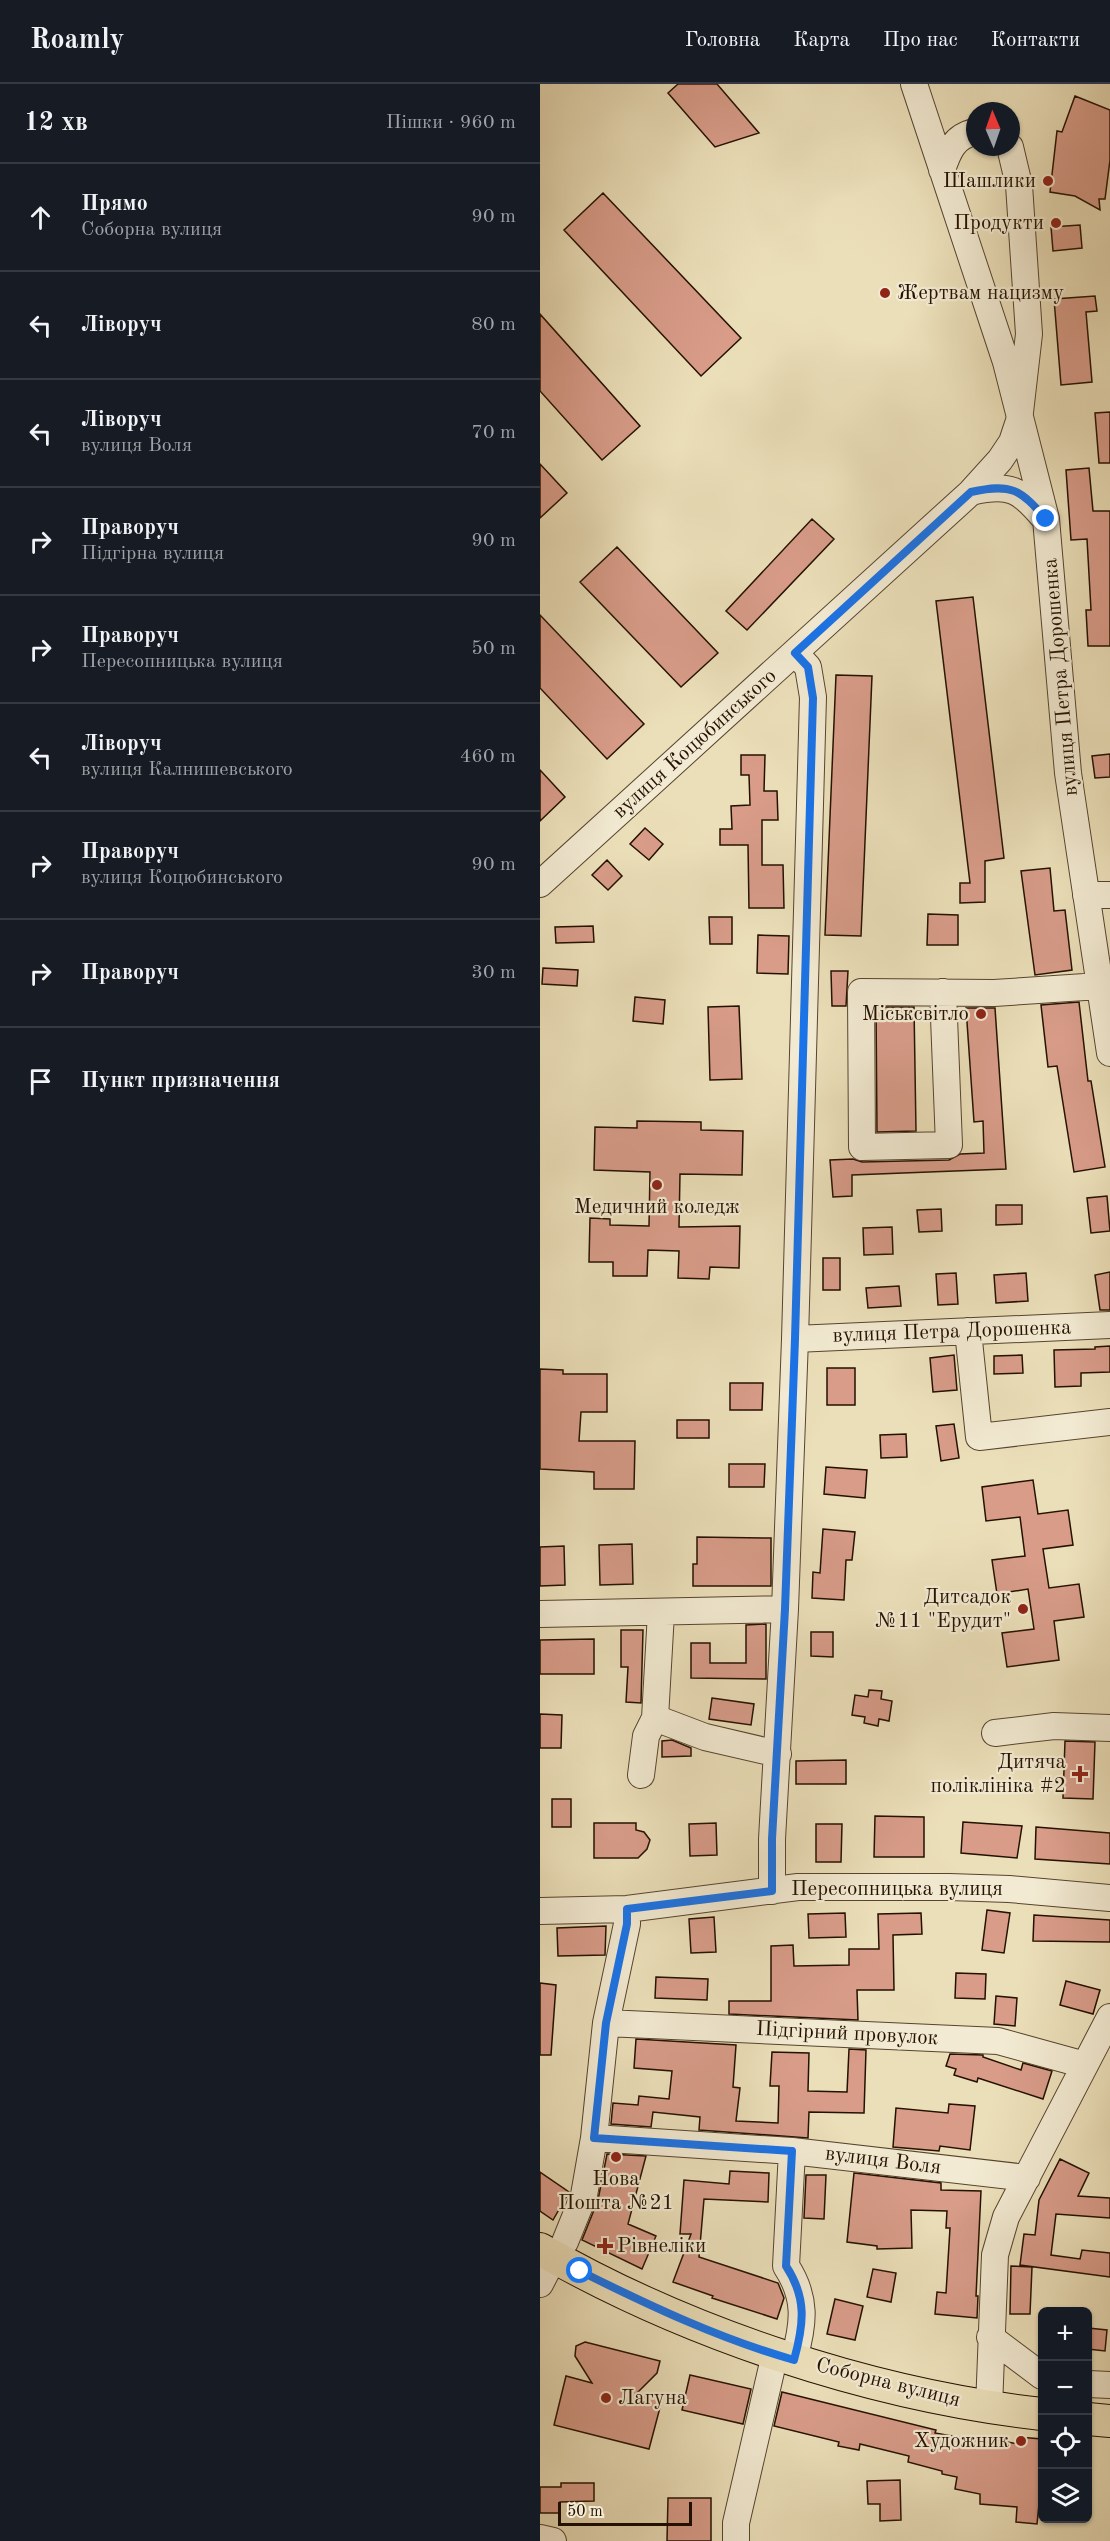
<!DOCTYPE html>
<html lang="uk">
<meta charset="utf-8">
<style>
:root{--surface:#171b24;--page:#20242c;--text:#f1f3f6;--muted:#9ea1a6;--line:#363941}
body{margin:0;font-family:"Old Standard TT",serif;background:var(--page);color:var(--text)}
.controls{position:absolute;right:18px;bottom:18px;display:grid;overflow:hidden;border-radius:9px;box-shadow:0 2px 4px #0004}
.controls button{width:54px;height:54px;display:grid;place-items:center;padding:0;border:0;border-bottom:2px solid var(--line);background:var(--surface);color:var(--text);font:30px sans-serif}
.compass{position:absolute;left:426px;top:18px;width:54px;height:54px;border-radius:50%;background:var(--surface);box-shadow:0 2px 4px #0004;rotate:358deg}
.scale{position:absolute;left:18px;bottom:15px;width:134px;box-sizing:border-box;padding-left:6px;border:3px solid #241100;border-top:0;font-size:16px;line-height:21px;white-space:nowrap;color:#241100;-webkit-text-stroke:4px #f2ead2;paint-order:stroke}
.stop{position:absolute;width:18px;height:18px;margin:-14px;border:4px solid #1a73e8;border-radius:50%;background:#fff}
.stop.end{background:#1a73e8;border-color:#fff;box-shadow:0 2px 6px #0008}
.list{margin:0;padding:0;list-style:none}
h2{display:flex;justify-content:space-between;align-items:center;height:78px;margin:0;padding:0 24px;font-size:26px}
h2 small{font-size:20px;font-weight:400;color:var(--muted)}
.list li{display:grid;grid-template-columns:39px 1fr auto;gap:18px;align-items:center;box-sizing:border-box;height:108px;padding:0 24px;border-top:2px solid var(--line)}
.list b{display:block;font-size:22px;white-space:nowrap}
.list p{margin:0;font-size:20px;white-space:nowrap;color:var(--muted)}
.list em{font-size:20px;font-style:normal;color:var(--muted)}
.icon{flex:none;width:33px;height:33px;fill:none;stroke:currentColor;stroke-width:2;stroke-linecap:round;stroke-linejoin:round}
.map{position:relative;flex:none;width:570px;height:2457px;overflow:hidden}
header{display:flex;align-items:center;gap:36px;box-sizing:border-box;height:84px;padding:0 30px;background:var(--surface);border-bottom:2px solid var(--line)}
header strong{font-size:28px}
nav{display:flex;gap:33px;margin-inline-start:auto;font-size:21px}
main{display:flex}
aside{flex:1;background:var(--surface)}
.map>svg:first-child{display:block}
.building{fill:#d89c89;stroke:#241100;stroke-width:1.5}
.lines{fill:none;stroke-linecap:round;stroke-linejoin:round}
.minor-casing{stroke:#56442e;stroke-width:28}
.major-casing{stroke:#241100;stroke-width:34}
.minor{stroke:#f2ead2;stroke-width:26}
.major{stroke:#ebdfb9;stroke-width:32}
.route{stroke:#1a73e8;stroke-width:8}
.poi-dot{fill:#8f2418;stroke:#f2ead2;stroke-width:2}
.labels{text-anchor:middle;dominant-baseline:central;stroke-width:4.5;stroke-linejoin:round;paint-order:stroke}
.poi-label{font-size:21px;fill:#241100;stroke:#f2ead2;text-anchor:end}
.street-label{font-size:21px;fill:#241100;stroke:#f2ead2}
</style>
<header>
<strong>Roamly</strong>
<nav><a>Головна</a><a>Карта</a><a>Про нас</a><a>Контакти</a></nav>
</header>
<main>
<aside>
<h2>12 хв<small>Пішки · 960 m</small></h2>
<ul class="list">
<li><svg class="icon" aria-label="ahead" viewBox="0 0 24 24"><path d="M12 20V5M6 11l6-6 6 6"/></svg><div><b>Прямо</b><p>Соборна вулиця</p></div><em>90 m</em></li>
<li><svg class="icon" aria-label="left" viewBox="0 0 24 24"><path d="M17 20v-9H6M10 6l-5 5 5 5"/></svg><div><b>Ліворуч</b></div><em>80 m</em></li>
<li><svg class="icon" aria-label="left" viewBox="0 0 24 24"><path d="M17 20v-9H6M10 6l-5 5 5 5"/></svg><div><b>Ліворуч</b><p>вулиця Воля</p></div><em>70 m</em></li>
<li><svg class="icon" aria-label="right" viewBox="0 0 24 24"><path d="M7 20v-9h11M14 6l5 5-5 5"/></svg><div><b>Праворуч</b><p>Підгірна вулиця</p></div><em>90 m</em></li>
<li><svg class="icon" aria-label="right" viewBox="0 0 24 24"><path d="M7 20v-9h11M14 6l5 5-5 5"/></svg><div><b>Праворуч</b><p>Пересопницька вулиця</p></div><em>50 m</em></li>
<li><svg class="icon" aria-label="left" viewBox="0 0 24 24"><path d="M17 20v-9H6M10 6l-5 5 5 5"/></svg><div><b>Ліворуч</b><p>вулиця Калнишевського</p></div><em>460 m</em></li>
<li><svg class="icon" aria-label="right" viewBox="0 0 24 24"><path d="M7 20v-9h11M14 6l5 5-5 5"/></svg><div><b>Праворуч</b><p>вулиця Коцюбинського</p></div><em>90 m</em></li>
<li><svg class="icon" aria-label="right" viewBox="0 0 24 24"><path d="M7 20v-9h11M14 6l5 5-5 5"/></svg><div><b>Праворуч</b></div><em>30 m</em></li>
<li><svg class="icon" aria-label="arrive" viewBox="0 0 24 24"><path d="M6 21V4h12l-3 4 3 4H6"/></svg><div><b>Пункт призначення</b></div></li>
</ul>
</aside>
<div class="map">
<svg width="570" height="2457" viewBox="0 0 570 2457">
<rect width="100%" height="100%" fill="#ebdfb9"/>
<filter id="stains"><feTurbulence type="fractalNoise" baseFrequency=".00333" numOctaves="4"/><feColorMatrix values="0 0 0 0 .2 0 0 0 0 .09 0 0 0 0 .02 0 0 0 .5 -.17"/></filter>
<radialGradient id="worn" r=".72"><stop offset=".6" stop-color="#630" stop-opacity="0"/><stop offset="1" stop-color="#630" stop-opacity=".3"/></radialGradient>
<path class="building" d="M138,0H177L219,49L175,63L128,9Z
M535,12L570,26V76L565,115H559L560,126L535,112L510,108L517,47L522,48Z
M63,109L201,254L161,292L24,146Z
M540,141L542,164L513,167L511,143Z
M555,212L557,227L546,228L552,298L521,301L514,215Z
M0,230L100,342L62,376L0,307Z
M570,328V379H559L555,329Z
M0,380L27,409L0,434Z
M549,384L553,427H570V562H548L546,526H551L547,455L531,456L526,386Z
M272,435L294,455L207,546L186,527Z
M77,463L178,569L141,603L40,498Z
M433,513L464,774L445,777V818L420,819V799H430L396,517Z
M0,531L104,640L67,675L0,604Z
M296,591L332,592L321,852L285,851Z
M570,670V693L555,694L552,672Z
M201,671H225L224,707H237L238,736H222V781H243L244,824H209L208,761H180V745H192L191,722L210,721L209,691H201Z
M0,686L25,713L0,737Z
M105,744L123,760L109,776L90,760Z
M67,776L82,792L68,806L52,791Z
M510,784L514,827L525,826L532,886L495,891L481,787Z
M388,830L418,831V861H387Z
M169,833H192V860H170Z
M53,842L54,858L16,859L15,843Z
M218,851L249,852L248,890L217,889Z
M3,884L38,886L37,902L2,900Z
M291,887H308L306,922H292Z
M95,913L125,916L123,940L93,937Z
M539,918L548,997H551L565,1083L534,1088L517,982L508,983L501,921Z
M199,922L202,995L170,996L168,923Z
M336,923H374L376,1047L337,1048Z
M426,924H455L466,1085L312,1091V1112L293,1113L290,1076L313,1075L322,1078L409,1076L420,1070L444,1069L443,1037L434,1038Z
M97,1037L161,1038V1046L203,1047L202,1091L140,1090L139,1143L200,1142L199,1184L170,1183L169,1195L138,1194L139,1167L108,1166L107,1192H73V1178H49L50,1134L70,1135V1141L109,1142L110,1088L54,1086L55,1043L97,1044Z
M567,1112L570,1147L551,1149L547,1114Z
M456,1121H482V1140L456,1141Z
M401,1125L402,1147L379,1148L377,1126Z
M352,1143L353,1170L324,1171L323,1144Z
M283,1174H300V1206H283Z
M570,1188V1226H560L555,1191Z
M416,1189L418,1220L398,1221L396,1190Z
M486,1189L488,1217L456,1219L454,1191Z
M359,1202L361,1222L328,1224L326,1204Z
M570,1262V1288L541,1289V1302L515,1303L514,1266L555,1265V1263Z
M414,1271L417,1306L393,1308L390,1274Z
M482,1271L483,1289L454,1290V1272Z
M287,1284H315V1321H287Z
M0,1285L23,1286V1290H67V1328H41L39,1357H95L94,1405H54V1388L0,1385Z
M190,1299H223L222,1326H190Z
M137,1336H169V1354H137Z
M414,1340L419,1374L401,1377L396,1342Z
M366,1350L367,1373L341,1374L340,1351Z
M189,1380H225L224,1403H189Z
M286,1383L327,1386L325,1414L284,1410Z
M493,1396L498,1430L528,1426L533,1461L503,1465L509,1504L539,1500L544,1533L514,1537L519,1576L467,1583L462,1549L494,1545L488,1505L457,1510L452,1476L485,1472L480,1433L446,1437L442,1403Z
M283,1445L315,1448L312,1476H306L304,1516L272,1514L273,1488L280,1489Z
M157,1453L231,1454V1502H153V1480H157Z
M92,1460L93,1500L60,1501L59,1461Z
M24,1462L25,1501L0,1502V1463Z
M226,1540V1595L151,1594V1559H170V1579H206V1541Z
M81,1546H103L101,1619L86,1618L88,1583H81Z
M271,1548H293V1573L271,1572Z
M54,1555V1590H0V1556Z
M329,1606L342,1607L341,1615L352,1617L349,1637L339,1635L338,1642L324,1639L325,1633L312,1631L315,1611L328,1613Z
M172,1614L214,1620L211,1641L169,1635Z
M0,1630L22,1631L21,1664H0Z
M132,1656L151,1664V1672L122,1673V1657Z
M525,1657L555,1658L553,1715L523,1714Z
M306,1676V1700H256V1677Z
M12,1715H31V1743H12Z
M335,1732L384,1733V1773H334Z
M423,1738L482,1742L477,1774L421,1769Z
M54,1739H96V1746L104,1748L110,1756L107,1765L98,1774H54Z
M176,1739L177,1771L150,1772L149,1740Z
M276,1740H302L301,1778H276Z
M496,1743L570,1749V1780L495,1775Z
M447,1826L470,1829L464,1869L442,1866Z
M305,1829L306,1853L269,1854L268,1830Z
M381,1829L382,1850L353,1851L354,1906H317L318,1936L189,1930V1917H231V1862L253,1861L254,1882L309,1881V1865H339L338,1830Z
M494,1831L570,1836V1858L493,1857Z
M174,1833L176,1868L151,1869L149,1835Z
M66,1842L65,1871L18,1872L17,1844Z
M416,1889L446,1890L445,1915L415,1914Z
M116,1893L168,1895L167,1916L115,1914Z
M526,1897L560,1906L553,1930L520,1921Z
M0,1899L16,1901L11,1971H0Z
M456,1912L477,1914L475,1942L454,1940Z
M96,1955L196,1961L193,2003L200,2004L196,2037L238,2039L239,2002H230L232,1968L269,1969L268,2007L307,2008L309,1965L326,1966L324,2029L269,2028L268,2054L159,2046L160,2033L113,2028L111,2043L71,2040L73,2019L98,2021L99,2012L129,2015L132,1987L94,1984Z
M410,1970L443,1971V1973L481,1986L483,1979L512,1987L503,2015L438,1994L437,1998L414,1991L416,1985L406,1982Z
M409,2020L435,2022L430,2066L400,2062L399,2067L353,2063L356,2024L408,2029Z
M67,2070L106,2072L88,2140L116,2152L102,2185L42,2156L58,2116Z
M520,2075L549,2089L538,2112L570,2114V2134L516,2130L511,2171L540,2175L542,2166L570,2169V2193L480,2181L484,2150L495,2151L499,2116Z
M190,2087L229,2089L228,2118L164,2115L159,2173L238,2199L244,2214L237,2235L172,2214L173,2212L133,2198L151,2150H140L144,2096L189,2100Z
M0,2088L29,2108L13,2136L0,2127Z
M314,2089L401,2099V2106L441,2107L436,2212H438L437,2234L395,2230L397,2208L406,2209L410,2144H406L407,2127L371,2126L372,2164L337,2165V2162L307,2158Z
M266,2091H286L284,2135L264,2134Z
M471,2182L492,2183L490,2230H470Z
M333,2185L356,2189L351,2218L327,2213Z
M295,2215L323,2222L315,2256L287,2250Z
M548,2244L567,2246L565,2267L548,2265Z
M45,2258L120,2277L117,2289L96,2310L122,2316L109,2365L14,2341L26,2292L52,2299L35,2272L36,2262Z
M150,2291L211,2305L203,2340L142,2326Z
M242,2308L396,2346L395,2349L451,2359L452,2355L478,2360V2353L502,2355V2390L497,2440L476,2438L477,2423L440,2420V2410L415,2405L417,2393L402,2390V2387L368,2378L369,2372L320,2360L319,2366L298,2362L299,2358L234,2342Z
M360,2396L361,2436L340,2437V2420H328L327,2397Z
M21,2399H54V2417L20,2418V2429H0V2403H21Z
M128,2414H171V2457H127Z"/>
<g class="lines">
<defs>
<path id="minor" d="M374,0L466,278L506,435L528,689L570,969
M402,86C408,68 414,52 435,48
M431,408C470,399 480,405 505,435
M0,800L431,408L460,376L472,358L479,337L489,250L479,101L470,63
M546,811H570
M403,908L409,1061L322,1063L321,908L454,909L560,902
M428,1247L439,1353L570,1338
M255,1255L570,1241
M0,1530L245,1525
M115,1634L121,1529
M455,1649L514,1642L570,1644
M101,1691L106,1652L115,1634L165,1653L238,1670
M232,1807V1755L245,1525L255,1255L273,613L268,583L255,569
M0,1827L87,1825L258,1803H409L469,1805L570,1814
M66,1939L458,1957L545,1981
M54,2054L252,2067L487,2094
M252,2067L246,2182C267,2214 264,2239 254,2275
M25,2158L44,2111L54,2054L66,1939L87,1840V1825
M0,2200L14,2173
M450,2253L502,2292
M548,2300L570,2301
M449,2323L455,2171L466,2133L570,1933
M0,2454L13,2457
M196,2457V2439L235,2270"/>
<path id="major" d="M0,2165C148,2250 332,2311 502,2330
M548,2335L570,2337"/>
</defs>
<use href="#minor" class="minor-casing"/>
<use href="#major" class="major-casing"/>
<use href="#minor" class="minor"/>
<use href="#major" class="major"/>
</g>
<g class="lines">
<path class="route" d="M40,2187C108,2221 180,2255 254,2276C264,2240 267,2214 246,2182L252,2067L54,2054L66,1939L87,1840V1825L232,1807V1755L245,1525L255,1255L273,614L268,583L255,569L431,408C471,399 480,405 506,435"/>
</g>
<g class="poi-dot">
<circle cx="508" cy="97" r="6"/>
<circle cx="516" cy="139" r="6"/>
<circle cx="345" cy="209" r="6"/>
<circle cx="441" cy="930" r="6"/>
<circle cx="117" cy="1101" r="6"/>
<circle cx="483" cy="1525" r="6"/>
<path d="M537 1681h6v6h6v6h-6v6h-6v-6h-6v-6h6z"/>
<circle cx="76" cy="2073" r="6"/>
<path d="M62 2153h6v6h6v6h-6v6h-6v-6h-6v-6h6z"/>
<circle cx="66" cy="2314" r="6"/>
<circle cx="481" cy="2357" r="6"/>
</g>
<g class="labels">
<g class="poi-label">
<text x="496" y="97">Шашлики</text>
<text x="504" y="139">Продукти</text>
<text x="357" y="209" text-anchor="start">Жертвам нацизму</text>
<text x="429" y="930">Міськсвітло</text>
<text x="117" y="1123" text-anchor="middle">Медичний коледж</text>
<text x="471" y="1513">Дитсадок<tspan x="471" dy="24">№11 "Ерудит"</tspan></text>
<text x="526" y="1678">Дитяча<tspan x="526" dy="24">поліклініка #2</tspan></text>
<text x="76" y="2095" text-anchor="middle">Нова<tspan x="76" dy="24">Пошта №21</tspan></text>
<text x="77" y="2162" text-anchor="start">Рівнеліки</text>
<text x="78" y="2314" text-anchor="start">Лагуна</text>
<text x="469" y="2357">Художник</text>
</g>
<g class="street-label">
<text transform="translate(521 593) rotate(-95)">вулиця Петра Дорошенка</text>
<text transform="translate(155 660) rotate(-42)">вулиця Коцюбинського</text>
<text transform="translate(412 1248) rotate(-2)">вулиця Петра Дорошенка</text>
<text x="357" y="1805">Пересопницька вулиця</text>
<text transform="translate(307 1950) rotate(3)">Підгірний провулок</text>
<text transform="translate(343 2077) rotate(7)">вулиця Воля</text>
<text transform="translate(348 2299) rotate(14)">Соборна вулиця</text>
</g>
</g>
<rect width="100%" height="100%" filter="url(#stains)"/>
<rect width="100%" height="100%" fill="url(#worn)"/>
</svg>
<div class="controls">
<button>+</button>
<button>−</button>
<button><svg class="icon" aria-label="locate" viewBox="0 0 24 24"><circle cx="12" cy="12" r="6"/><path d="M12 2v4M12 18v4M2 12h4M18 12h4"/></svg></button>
<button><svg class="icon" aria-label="layers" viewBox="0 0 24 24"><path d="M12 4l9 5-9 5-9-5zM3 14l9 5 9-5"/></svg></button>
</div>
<svg class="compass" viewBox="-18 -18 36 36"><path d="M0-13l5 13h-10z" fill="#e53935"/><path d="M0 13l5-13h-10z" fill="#9ea1a6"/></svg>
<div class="scale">50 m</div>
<div class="stop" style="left:40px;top:2187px"></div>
<div class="stop end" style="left:506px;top:435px"></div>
</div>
</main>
